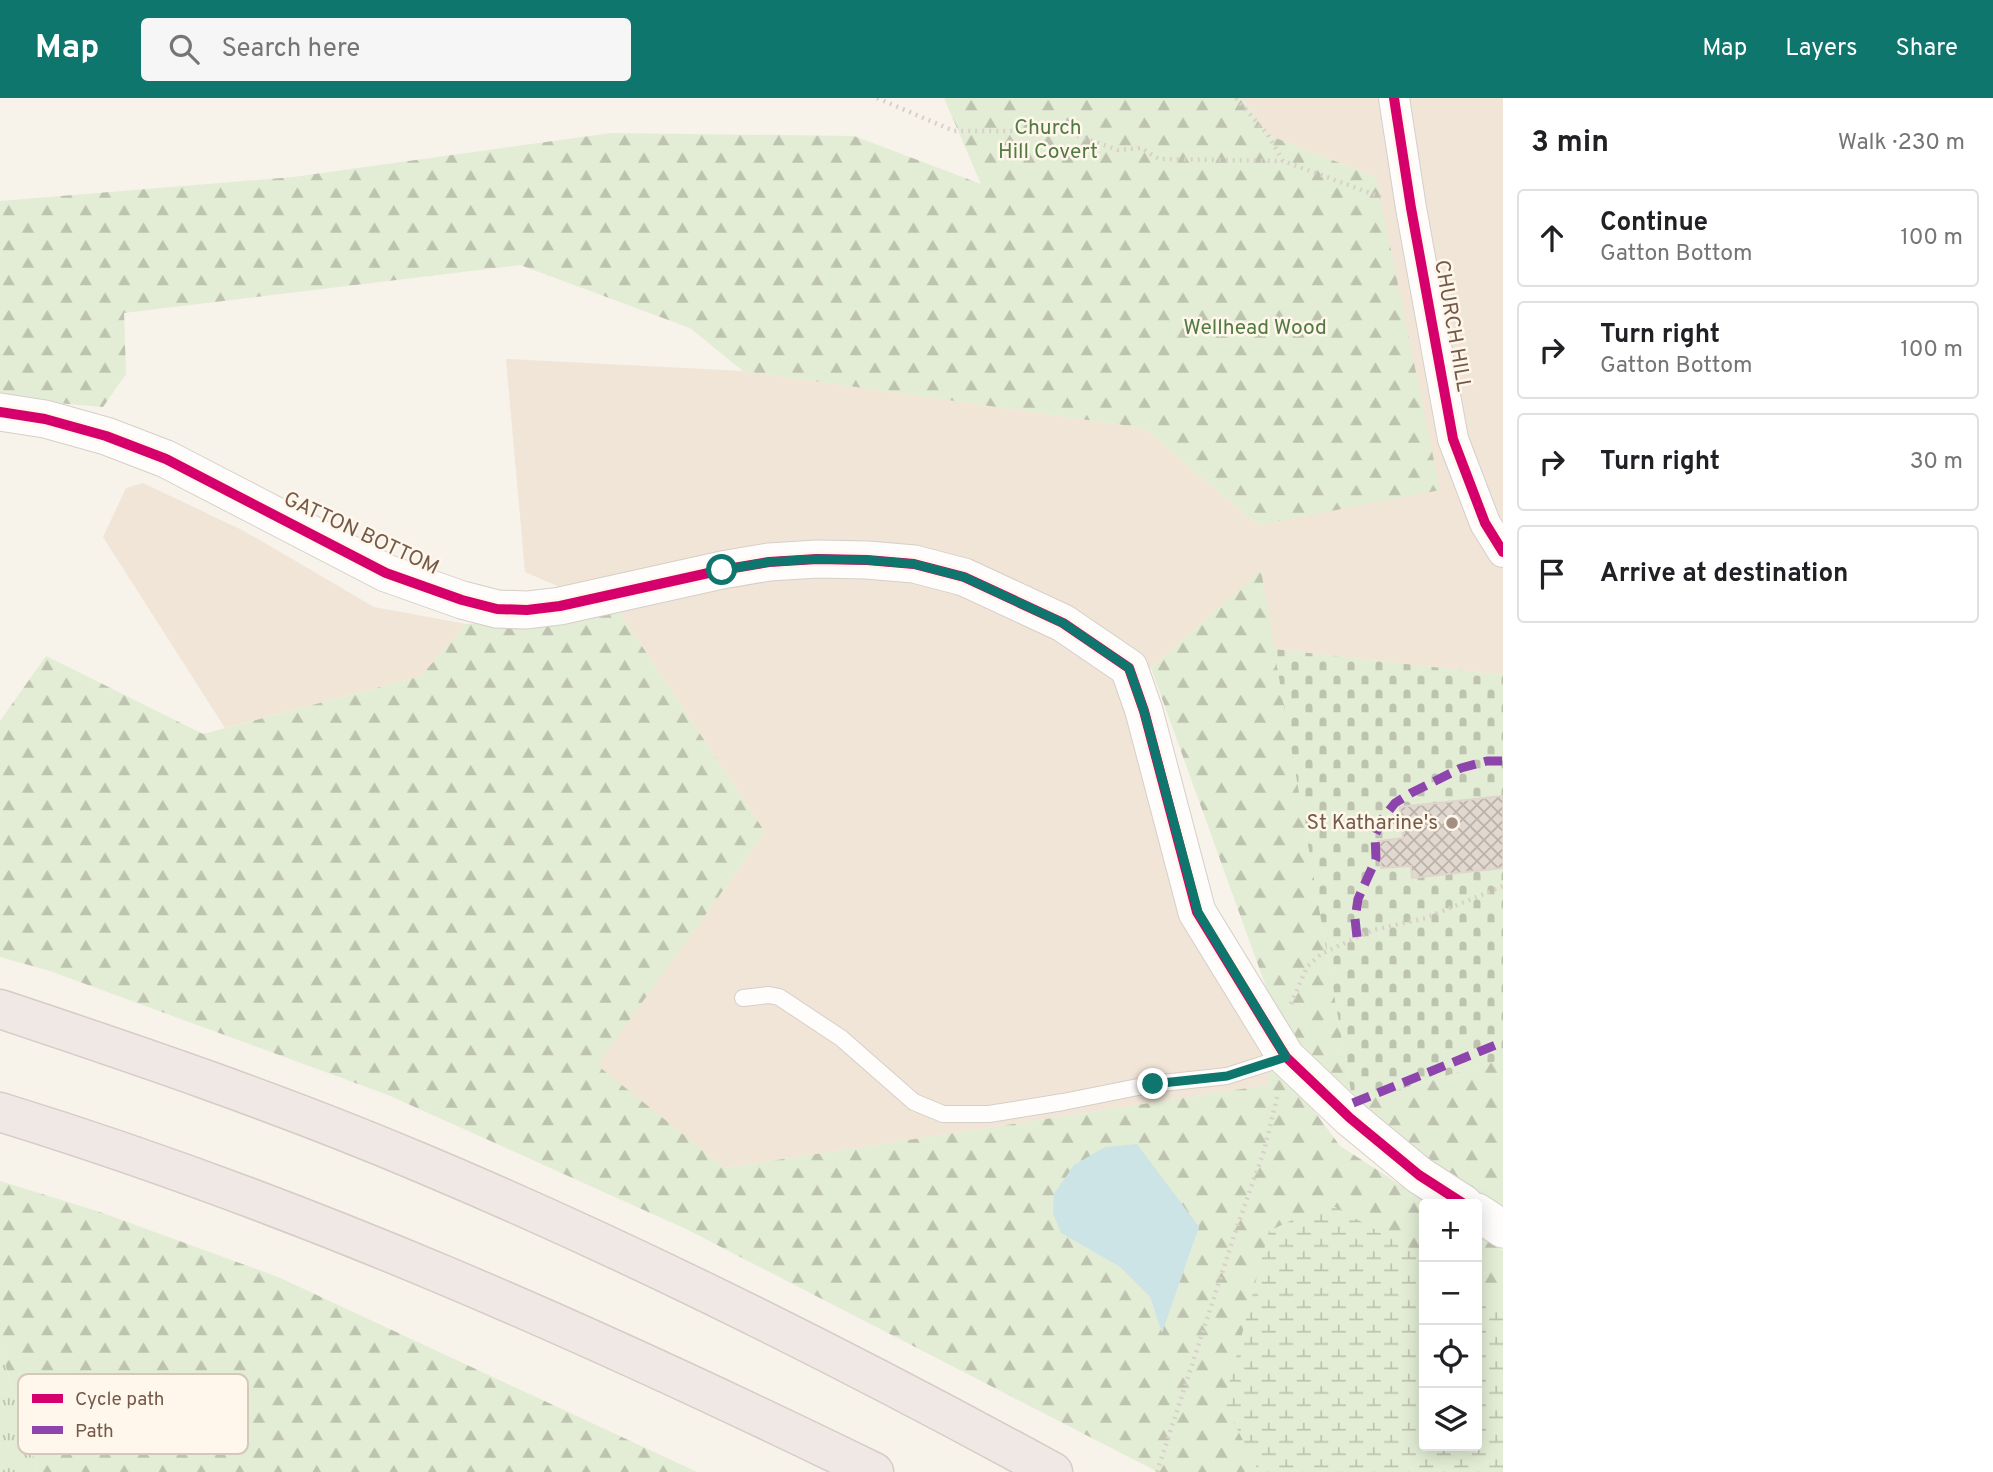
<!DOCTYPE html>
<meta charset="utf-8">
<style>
:root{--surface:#fff;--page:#f6f6f6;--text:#202124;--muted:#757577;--line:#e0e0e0;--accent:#0f766e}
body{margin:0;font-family:Overpass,sans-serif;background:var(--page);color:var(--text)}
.controls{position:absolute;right:21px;bottom:21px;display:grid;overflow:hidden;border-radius:7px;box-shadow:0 4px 18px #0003}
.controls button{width:63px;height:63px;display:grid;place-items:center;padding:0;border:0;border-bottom:2px solid var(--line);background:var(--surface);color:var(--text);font:35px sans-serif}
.stop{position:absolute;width:21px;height:21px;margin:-16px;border:5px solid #0f766e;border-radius:50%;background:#fff}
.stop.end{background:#0f766e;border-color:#fff;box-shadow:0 2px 7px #0008}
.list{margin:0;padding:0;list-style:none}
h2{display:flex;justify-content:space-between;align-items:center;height:91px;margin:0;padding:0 28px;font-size:30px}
h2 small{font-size:23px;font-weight:400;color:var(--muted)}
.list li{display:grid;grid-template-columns:46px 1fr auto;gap:21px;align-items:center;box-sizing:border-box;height:98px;margin:0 14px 14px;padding:0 14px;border:2px solid var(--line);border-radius:7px}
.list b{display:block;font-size:26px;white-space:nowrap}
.list p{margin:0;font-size:23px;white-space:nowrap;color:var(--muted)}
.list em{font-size:23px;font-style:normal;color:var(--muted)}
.icon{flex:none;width:38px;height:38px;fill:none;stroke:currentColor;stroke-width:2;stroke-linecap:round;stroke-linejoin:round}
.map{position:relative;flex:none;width:1503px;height:1374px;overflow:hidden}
header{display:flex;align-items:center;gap:42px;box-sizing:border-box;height:98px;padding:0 35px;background:var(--accent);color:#fff}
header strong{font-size:33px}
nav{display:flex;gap:38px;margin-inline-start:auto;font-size:24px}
.search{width:490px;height:63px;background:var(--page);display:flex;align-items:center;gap:18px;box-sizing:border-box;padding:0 24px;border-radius:7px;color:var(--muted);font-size:26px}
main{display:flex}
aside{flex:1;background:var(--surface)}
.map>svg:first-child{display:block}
.residential{fill:#f0e5d7}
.grass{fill:url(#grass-tufts)}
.forest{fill:url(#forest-firs);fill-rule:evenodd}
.wetland{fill:url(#wetland-marsh)}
.cemetery{fill:url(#cemetery-stones)}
.water{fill:#cce4e6}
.building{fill:url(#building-cross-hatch);stroke:#dfd5cc;stroke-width:2}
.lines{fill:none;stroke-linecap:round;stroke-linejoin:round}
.service-casing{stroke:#d6cfc8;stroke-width:18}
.minor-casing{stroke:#d6cfc8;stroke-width:32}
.tertiary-casing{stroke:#d6cfc8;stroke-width:39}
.motorway-casing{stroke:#d5ccc6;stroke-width:41}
.path{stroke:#d8d0cb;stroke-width:4.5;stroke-dasharray:2 5;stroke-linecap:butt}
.service{stroke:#fefdfc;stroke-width:16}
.minor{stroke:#fefdfc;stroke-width:30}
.tertiary{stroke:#fefdfc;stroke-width:37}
.motorway{stroke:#f0e8e4;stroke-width:38}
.quiet{stroke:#8e44ad;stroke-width:9;stroke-dasharray:18 9;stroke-linecap:butt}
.cycleway-casing{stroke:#fff7eb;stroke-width:15}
.cycleway{stroke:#d6006c;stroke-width:10}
.route{stroke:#0f766e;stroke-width:9}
.poi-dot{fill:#a28f82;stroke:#fff7eb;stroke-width:2.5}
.labels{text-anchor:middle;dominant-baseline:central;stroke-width:5;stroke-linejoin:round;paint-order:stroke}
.park-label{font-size:21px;fill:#527a42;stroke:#fff7eb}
.street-label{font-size:21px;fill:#745a4a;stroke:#fff7eb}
.poi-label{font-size:21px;fill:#745a4a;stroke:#fff7eb;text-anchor:end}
.key{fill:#fff7eb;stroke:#d5c8bb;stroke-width:2}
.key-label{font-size:19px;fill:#745a4a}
</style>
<header>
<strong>Map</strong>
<div class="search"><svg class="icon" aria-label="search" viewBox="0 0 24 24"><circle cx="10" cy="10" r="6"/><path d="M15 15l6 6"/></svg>Search here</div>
<nav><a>Map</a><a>Layers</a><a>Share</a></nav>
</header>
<main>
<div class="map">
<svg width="1503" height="1374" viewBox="0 0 1503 1374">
<defs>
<pattern id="grass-tufts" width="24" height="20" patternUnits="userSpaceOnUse" patternTransform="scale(1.75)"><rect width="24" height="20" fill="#e3edd5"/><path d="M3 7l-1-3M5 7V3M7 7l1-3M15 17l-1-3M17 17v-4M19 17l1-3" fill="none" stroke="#bdc3af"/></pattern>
<pattern id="forest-firs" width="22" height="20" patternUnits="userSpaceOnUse" patternTransform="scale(1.75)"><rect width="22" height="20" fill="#e3edd5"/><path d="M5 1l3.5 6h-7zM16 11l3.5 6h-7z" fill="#bdc3af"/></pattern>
<pattern id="wetland-marsh" width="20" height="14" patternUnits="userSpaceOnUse" patternTransform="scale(1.75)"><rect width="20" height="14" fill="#e3edd5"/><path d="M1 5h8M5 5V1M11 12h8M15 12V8" fill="none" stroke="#bdc3af"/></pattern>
<pattern id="cemetery-stones" width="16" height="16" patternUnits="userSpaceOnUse" patternTransform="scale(1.75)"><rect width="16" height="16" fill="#e3edd5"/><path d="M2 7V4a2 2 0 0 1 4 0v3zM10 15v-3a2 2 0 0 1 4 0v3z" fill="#bdc3af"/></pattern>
<pattern id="building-cross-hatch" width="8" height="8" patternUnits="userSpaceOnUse" patternTransform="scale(1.75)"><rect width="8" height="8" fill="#e1d8cf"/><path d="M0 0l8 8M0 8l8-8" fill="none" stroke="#bbb2aa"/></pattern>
</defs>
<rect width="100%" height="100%" fill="#f7f2ea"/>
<path class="residential" d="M1241,0H1503V577L1274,551L1261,473L1120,597L1272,956L1269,987L725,1070L596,967L765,734L620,515L525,474L506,261L743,273L1144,330L1258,427L1376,79L1268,37Z
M143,385L244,433L374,509L466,526L421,578L225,630L103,439L126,390Z"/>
<path class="grass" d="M0,1249L38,1374H0Z"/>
<path class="forest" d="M944,0H1241L1268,37L1376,79L1440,392L1258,427L1144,330L743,273L690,230L520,167L124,215L126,276L103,309L0,300V103L293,79L611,35L854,38L981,86Z
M1261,472L1353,1005L1503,961V1116L1360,1027L1274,911L1151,570Z
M620,515L765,734L597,967L725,1070L1268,987L1272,956L1340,1048L1430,1106H1424V1348H1477V1136L1503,1153V1374H1158L686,1131L388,997L50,873L0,859V623L46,558L203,636L421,578L466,526ZM1199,1129L1162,1234L1150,1199L1120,1169L1061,1135Z
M0,1083L100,1114L278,1179L697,1374H38L0,1249Z"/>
<path class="wetland" d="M1328,1105L1424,1159V1348H1477V1192L1503,1208V1374H1259L1224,1305L1269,1133Z"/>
<path class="cemetery" d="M1274,551L1503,577V961L1353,1005Z"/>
<path class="water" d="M1137,1046L1199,1129L1162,1235L1150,1199L1120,1169L1061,1135L1053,1115L1054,1096L1074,1067L1105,1049Z"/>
<path class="building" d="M1503,698V770L1412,780L1411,768L1381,770L1378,743L1403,740L1400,709Z"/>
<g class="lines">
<defs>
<path id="service" d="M743,900L769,897L779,899L841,940L914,1004L943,1016H989L1063,1004L1153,986L1227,978L1286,959"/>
<path id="minor" d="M1394,0L1411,110L1453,341L1485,425L1503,454"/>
<path id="tertiary" d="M0,314L45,321L106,338L166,361L386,475L462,502L497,511L527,512L560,508L722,472L769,464L817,461L867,462L914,466L964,479L1063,525L1129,570L1144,613L1197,814L1281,951L1286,959L1350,1020L1419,1077L1464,1106
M1477,1114L1503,1131"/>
<path id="motorway" d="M0,911C141,958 282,1006 419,1064C636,1155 846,1261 1053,1374
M0,1014C302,1107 591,1236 874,1374"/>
</defs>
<use href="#service" class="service-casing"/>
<use href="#minor" class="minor-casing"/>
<use href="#tertiary" class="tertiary-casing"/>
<use href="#motorway" class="motorway-casing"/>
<path class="path" d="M877,0L954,33H1028L1043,27L1059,31L1118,52L1141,50L1159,61L1283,63
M1236,0L1268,37L1283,63L1381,99
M1291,906L1307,869L1321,856L1373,832L1426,820L1503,788
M1157,1374L1236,1132L1264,1053L1278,995"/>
<use href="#service" class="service"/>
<use href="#minor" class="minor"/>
<use href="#tertiary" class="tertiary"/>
<use href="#motorway" class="motorway"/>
<path class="quiet" d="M1357,839L1355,821L1358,801L1376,761L1375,737L1383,720L1395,705L1411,695L1461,670L1487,663H1503
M1353,1005L1503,944"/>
<defs>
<path id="cycleway" d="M1394,0L1411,110L1453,341L1485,425L1503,454
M0,314L45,321L106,338L166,361L386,475L462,502L497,511L527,512L560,508L722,472L769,464L817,461L867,462L914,466L964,479L1063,525L1129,570L1144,613L1197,814L1281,951L1286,959L1350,1020L1419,1077L1464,1106"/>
</defs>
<use href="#cycleway" class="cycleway-casing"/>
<use href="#cycleway" class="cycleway"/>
</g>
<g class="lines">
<path class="route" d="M722,472L769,464L817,461L867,462L914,466L964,479L1063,525L1129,570L1144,613L1198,814L1286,959L1227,978L1153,986"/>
</g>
<circle class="poi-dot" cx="1452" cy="725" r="7"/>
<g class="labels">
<g class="park-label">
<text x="1048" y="30">Church<tspan x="1048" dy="24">Hill Covert</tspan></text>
<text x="1255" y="230">Wellhead Wood</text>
</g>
<g class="street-label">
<text transform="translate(1452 228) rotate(80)">CHURCH HILL</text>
<text transform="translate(361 436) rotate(25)">GATTON BOTTOM</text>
</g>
<g class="poi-label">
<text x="1438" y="725">St Katharine's</text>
</g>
</g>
<rect x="18" y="1276" width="230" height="80" rx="10" class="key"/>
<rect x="32" y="1296" width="31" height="9" fill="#d6006c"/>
<rect x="32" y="1328" width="31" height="8" fill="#8e44ad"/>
<g class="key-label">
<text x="75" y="1307">Cycle path</text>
<text x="75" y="1339">Path</text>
</g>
</svg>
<div class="controls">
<button>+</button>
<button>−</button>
<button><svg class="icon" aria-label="locate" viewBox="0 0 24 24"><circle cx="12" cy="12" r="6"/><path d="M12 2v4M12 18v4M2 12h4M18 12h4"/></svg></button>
<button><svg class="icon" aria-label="layers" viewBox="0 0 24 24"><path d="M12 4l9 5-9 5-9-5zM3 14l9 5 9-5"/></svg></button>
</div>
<div class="stop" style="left:722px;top:472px"></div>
<div class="stop end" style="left:1153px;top:986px"></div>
</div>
<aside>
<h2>3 min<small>Walk · 230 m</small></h2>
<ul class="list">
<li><svg class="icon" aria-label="ahead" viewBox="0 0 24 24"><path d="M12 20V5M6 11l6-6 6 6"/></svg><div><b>Continue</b><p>Gatton Bottom</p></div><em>100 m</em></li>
<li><svg class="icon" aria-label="right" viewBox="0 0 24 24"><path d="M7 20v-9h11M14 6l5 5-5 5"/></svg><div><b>Turn right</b><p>Gatton Bottom</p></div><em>100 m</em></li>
<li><svg class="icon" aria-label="right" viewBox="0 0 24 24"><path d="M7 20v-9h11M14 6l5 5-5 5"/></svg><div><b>Turn right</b></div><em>30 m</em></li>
<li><svg class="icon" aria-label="arrive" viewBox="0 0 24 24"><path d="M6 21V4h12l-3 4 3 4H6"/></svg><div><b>Arrive at destination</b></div></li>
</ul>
</aside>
</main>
